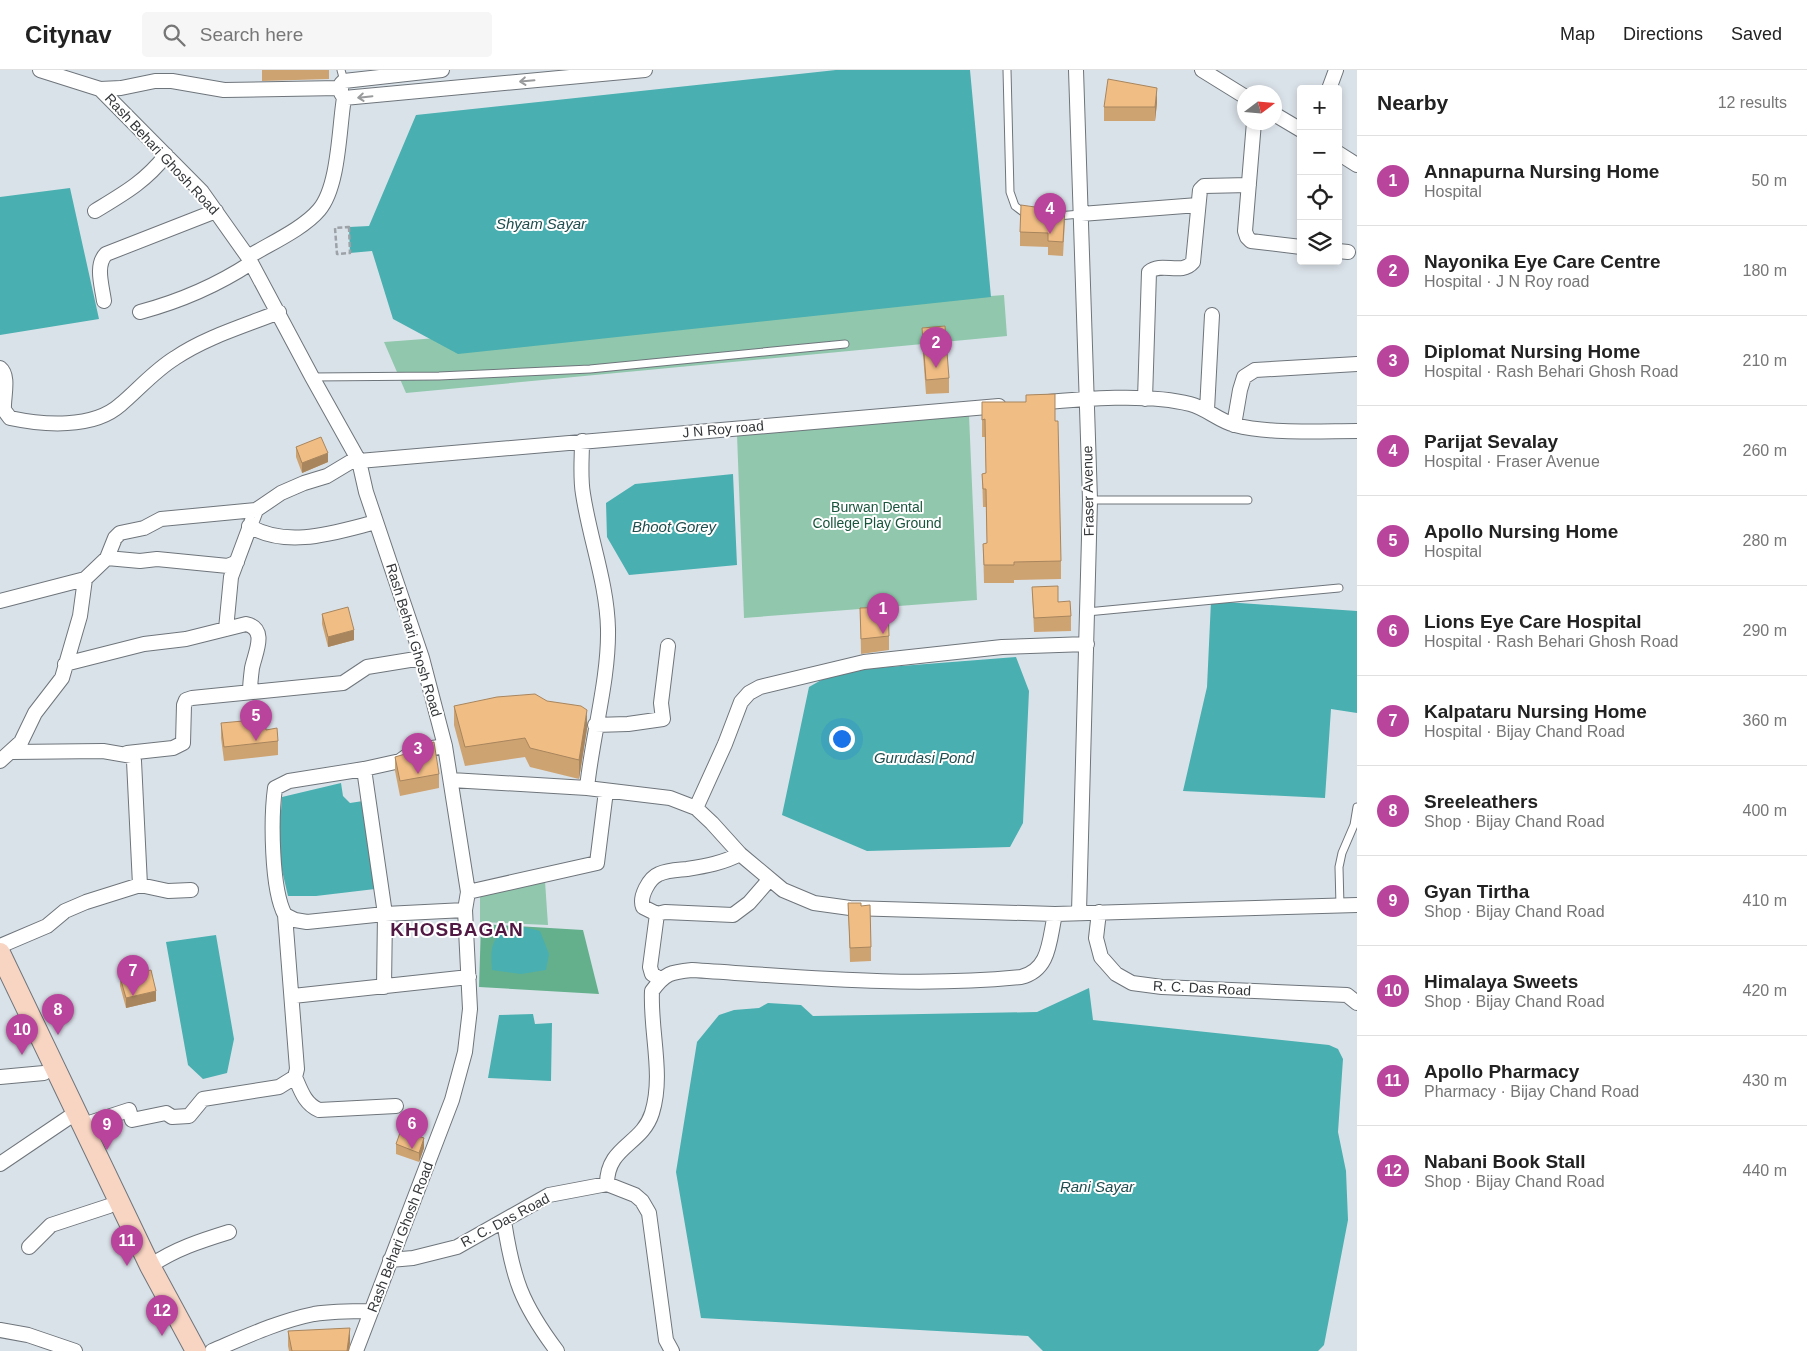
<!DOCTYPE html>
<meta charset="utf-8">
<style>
:root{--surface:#fff;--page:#f6f6f6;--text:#222;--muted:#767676;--line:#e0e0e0;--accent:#b9449b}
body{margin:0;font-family:Arial,sans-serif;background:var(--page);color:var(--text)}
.controls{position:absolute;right:15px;top:15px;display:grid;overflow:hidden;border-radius:5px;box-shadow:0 2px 8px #0003}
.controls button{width:45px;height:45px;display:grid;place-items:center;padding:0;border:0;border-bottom:1px solid var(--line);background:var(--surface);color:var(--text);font:25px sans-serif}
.compass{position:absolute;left:1237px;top:15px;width:45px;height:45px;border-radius:50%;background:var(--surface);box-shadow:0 2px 8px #0003;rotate:74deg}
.you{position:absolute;left:841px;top:668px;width:18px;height:18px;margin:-12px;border:4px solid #fff;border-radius:50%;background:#1a73e8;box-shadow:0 0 0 8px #1a73e833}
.badge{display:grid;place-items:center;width:32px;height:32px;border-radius:50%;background:var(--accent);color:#fff;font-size:16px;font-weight:700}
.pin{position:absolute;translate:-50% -41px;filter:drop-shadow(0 1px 2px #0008)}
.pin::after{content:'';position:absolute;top:26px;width:18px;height:15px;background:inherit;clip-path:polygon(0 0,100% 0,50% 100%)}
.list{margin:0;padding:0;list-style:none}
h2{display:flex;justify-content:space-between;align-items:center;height:65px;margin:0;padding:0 20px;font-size:21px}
h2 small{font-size:16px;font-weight:400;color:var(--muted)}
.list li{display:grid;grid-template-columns:32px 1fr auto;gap:15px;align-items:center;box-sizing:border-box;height:90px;padding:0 20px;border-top:1px solid var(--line)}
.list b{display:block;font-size:19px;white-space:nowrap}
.list p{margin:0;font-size:16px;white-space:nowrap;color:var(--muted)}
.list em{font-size:16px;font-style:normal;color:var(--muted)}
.icon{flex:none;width:28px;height:28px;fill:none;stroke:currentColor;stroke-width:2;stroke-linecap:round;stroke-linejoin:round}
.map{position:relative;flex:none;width:1357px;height:1281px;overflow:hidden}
header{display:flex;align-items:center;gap:30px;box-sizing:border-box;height:70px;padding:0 25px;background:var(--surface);border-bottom:1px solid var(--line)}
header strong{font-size:24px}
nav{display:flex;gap:28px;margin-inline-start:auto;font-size:18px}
.search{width:350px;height:45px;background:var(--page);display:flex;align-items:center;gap:12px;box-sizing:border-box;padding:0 18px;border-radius:5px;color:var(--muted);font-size:19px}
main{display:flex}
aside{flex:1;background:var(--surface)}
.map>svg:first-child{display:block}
.green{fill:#91c8ad}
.forest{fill:#64b08d}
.water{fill:#49afb0}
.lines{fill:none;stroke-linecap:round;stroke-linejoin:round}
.service-casing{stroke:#6e757b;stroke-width:9}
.minor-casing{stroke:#6e757b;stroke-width:16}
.secondary-casing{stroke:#6e757b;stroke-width:22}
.path{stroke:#9ca2a7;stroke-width:2.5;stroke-dasharray:5 2.5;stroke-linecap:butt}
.service{stroke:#fff;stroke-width:7}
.minor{stroke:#fff;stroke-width:14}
.secondary{stroke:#f8d4c2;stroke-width:20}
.wall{fill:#cea372}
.shaded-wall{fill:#a8855d}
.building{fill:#f0be85;stroke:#a8855d}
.oneway{stroke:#999a9c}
.labels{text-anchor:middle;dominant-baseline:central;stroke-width:4;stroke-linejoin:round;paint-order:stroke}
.street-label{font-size:14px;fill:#333638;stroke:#fff}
.park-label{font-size:14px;fill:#19543c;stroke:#fff}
.water-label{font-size:15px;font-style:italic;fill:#204d4e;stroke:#fff}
.district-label{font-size:19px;font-weight:bold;letter-spacing:1px;fill:#501842;stroke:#fff}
</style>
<header>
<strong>Citynav</strong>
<div class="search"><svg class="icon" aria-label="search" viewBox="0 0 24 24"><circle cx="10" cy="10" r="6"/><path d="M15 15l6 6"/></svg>Search here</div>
<nav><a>Map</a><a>Directions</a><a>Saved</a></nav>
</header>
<main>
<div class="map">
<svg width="1357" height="1281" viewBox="0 0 1357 1281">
<rect width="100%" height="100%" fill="#dae2e9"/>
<path class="green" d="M1004,225L1007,266L406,323L384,272Z
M969,345L977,530L744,548L737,365Z
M545,811L548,855L480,852V825Z"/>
<path class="forest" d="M481,854L583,860L599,924L479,917Z"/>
<path class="water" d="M836,0H970L991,227L458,284L393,249L372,181L350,183L349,157L369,156L416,45Z
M70,118L99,249L0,265V127Z
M733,404L737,495L629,505L607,467L606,433L635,414Z
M1211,531L1357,541V643L1331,639L1325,728L1183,721L1207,617Z
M1016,587L1029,621L1023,753L1010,777L867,781L782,745L809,617L837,601Z
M341,713L343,726L350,733L363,731L375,819L316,826H288L281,796L277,795L275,744L281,741L282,727Z
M516,855L540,861L549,884L546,900L521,904L492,900C490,875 492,865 516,855Z
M216,865L234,969L227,1003L203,1009L188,995L166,872Z
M1089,918L1093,950L1329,975L1338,979L1343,989L1338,1062L1346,1101L1348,1150L1324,1275L1318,1281H1043L1028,1266L701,1248L676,1102L697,972L719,945L734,940L759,938L768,933L801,935L813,946L1037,942Z
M533,944L535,954L552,953L551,1011L488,1008L499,945Z"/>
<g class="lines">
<defs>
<path id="service" d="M341,0L344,11
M1007,0L1010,122L1015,136L1027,145
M1057,146L1081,144
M312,307L439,306L590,299L845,274
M1090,430H1248
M1087,542L1339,518
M1340,836L1339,797L1342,783L1354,755L1357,737"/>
<path id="minor" d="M40,0L100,19L202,122L248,187L312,307L359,391L366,422L422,588L445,676L468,822L465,840L470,939L465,982L452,1030L356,1281
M1076,0L1090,430L1079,842
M1202,0L1244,26
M100,19L121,18L155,11H172L224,20L340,18
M1329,19L1336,0
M344,28L645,0
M1274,44L1301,60
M1254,52L1245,161L1247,167L1251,171L1301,177
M1338,83L1357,95
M95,141C123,124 145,112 166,85
M1081,144L1198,135
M1338,181L1348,182
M248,187C269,174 303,159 319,140C339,117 339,58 344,28L341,23V14L344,11L442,0
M104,231C102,216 95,195 106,184L216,141
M140,242C181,231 216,216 251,193
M0,298C10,306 3,328 4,340L10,348C43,355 93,359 120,335C138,320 154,301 175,288C206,267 244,256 279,242
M1145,329L1149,202C1162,191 1181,206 1193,192L1200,120L1204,116L1249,115
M1038,333C1082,329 1147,323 1190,334C1206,338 1219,351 1235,355C1269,364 1321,361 1357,361
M1207,340L1212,245
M1234,355L1240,320L1244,307L1255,300L1357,294
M582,371C582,388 580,407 583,424C590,470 607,513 608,559C609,609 592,667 587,718
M359,391L999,336
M249,456C288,479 336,462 376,452
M107,488L140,491L157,489L228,496L237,492
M0,531L85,509L107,488L115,468L120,463L144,458L161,449L256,440
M226,559L231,507L256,440L281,423L304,413L327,406L357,388
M65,594L144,574L186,569L246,554C268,559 255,583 252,598C251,606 250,614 250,622
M595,655L628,654L663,649L661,633L668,576
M445,676L414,681L400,691L364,699L289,711L275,718C271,747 271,819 285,845L295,850L307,852L385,844L465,840
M12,682L103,681L132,686L134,691L140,815
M127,683L173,678L183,673L184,635L186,630L192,628L343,613L367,597L422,588
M0,691L21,672L35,643L62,608L80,546L85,509
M364,699L385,844L384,917
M451,710L587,718L670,728L696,738L712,753L740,784L783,820L814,833L850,838L1055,844L1357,835
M696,738L725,674L741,632L749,623L760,617L864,592L1002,577L1087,574
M468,822L597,793L606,721
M1099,842L1096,868L1101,887L1116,904L1132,913L1162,917L1347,925L1357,933
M657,844L643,837C639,827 649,808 659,804C668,800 678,800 687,799C706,796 723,793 740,784
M0,876L47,856L65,841L86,832L140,815L168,821L191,820
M660,909L652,904L650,897L657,844L665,842L733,845L749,833L769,810
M293,926L469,907
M0,1007L44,1003
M295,1007C301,1021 305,1034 319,1040L396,1036
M83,1055L129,1040L132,1050L166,1043L172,1047L189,1046L203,1029L279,1017L295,1007L297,999L285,845
M0,1094L68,1048
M607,1114C607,1076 642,1075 652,1043C664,1005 650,961 652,921C665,903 671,902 692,900C802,907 911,918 1021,907C1050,900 1049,871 1055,844
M504,1151C513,1209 521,1233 557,1281
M29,1177L51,1155L109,1136
M390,1190L413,1188L457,1177L549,1125L607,1114L635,1125L642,1131L649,1143L666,1270L672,1281
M150,1196C175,1179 200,1171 229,1162
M0,1260L28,1265L75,1281
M212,1281C245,1267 279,1251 314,1244C333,1241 352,1241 371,1241"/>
<path id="secondary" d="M0,883L150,1196L196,1281"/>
</defs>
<use href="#service" class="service-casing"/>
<use href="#minor" class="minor-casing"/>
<use href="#secondary" class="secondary-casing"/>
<path class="path" d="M349,157L350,183L337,184L335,158Z"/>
<use href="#service" class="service"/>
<use href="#minor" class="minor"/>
<use href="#secondary" class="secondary"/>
</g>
<path class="wall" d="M262,0H329V9L262,11Z
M1157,33L1155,51H1104V37Z
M1065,151L1063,186L1048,185V177L1020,176V162Z
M922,258L949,308V323L926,324L922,272Z
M982,332L1061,491V509L1014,510V513H984L983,474L987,473L986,437H983L982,404L986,403L985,367H982Z
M296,377L328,392L302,403L296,387Z
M1032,517L1058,532L1071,546V561L1034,562Z
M860,538L889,566V580L861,584Z
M322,544L354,570L328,577L322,554Z
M454,636L587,659L579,709L530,697L525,687L465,696L454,655Z
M221,653L266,660L278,671V685L224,691L221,668Z
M405,684L439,704V718L400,726L395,701V687Z
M848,833L861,836L871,877V891L850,892Z
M120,907L156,931L126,938L120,916Z
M396,1074L424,1078L419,1092L396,1084Z
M288,1261L350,1272L349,1281H289L288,1276Z"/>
<path class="shaded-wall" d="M1157,18V33L1155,51V37Z
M328,383V392L302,403V393Z
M354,560V570L328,577V567Z
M587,640V659L579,709V690Z
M156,921V931L126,938V928Z
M424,1068V1078L419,1092V1083Z
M350,1258V1272L349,1281H347Z"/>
<path class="building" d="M1108,9L1157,18L1155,37H1104Z
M1021,135L1042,138L1065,137L1063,172L1048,171V163L1020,162Z
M945,256L949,308L926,310L922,258Z
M1055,324V351H1058L1061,491L1014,492V495H984L983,474L987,473L986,419H983L982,404L986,403L985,349L982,350V332H1026V325Z
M321,367L328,383L302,393L296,377Z
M1058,516V532L1070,531L1071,546L1034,548L1032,517Z
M348,537L354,560L328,567L322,544Z
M888,537L889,566L861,569L860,538Z
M535,624L547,631L581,636L587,640L579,690L530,678L525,668L465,677L454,636L497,627Z
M265,649L266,660L277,658L278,671L224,677L221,653Z
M434,672L439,704L400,711L395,687L405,684L417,675Z
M848,833H861V836L870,835L871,877L850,878Z
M151,900L156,921L126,928L120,907Z
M401,1060L424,1068L419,1083L396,1074Z
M350,1258L347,1281H292L288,1261Z"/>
<defs><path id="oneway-shaft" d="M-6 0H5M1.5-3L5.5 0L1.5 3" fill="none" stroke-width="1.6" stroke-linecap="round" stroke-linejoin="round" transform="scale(1.25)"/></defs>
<g class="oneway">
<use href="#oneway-shaft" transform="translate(527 11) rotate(175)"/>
<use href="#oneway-shaft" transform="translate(365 27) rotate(174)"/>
</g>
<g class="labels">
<g class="street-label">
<text transform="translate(162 84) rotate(47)">Rash Behari Ghosh Road</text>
<text transform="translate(723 359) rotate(-5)">J N Roy road</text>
<text transform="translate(1088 421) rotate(-91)">Fraser Avenue</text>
<text transform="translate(414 570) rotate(73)">Rash Behari Ghosh Road</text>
<text transform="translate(1202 918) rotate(3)">R. C. Das Road</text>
<text transform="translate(505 1150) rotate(-28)">R. C. Das Road</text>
<text transform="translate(400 1167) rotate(-69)">Rash Behari Ghosh Road</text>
</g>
<g class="park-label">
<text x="877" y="437">Burwan Dental<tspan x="877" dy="16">College Play Ground</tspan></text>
</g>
<g class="water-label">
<text x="541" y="153">Shyam Sayar</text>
<text x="674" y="456">Bhoot Gorey</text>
<text x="924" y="687">Gurudasi Pond</text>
<text x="1097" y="1116">Rani Sayar</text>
</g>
<g class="district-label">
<text x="457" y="859">KHOSBAGAN</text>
</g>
</g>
</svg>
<div class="controls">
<button>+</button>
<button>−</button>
<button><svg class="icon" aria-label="locate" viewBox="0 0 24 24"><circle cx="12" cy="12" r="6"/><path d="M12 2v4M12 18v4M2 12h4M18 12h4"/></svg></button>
<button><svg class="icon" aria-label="layers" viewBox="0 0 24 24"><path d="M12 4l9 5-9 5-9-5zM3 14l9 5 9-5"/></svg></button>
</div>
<svg class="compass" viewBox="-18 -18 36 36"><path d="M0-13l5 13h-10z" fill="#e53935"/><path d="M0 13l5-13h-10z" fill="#767676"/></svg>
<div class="you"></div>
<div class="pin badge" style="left:883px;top:564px">1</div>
<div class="pin badge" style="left:936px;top:298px">2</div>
<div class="pin badge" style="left:418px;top:704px">3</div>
<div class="pin badge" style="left:1050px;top:164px">4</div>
<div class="pin badge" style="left:256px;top:671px">5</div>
<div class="pin badge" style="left:412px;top:1079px">6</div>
<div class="pin badge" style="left:133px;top:926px">7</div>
<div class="pin badge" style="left:58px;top:965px">8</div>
<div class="pin badge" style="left:107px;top:1080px">9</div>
<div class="pin badge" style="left:22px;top:985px">10</div>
<div class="pin badge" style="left:127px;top:1196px">11</div>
<div class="pin badge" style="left:162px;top:1266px">12</div>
</div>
<aside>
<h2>Nearby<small>12 results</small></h2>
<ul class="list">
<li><span class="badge">1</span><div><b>Annapurna Nursing Home</b><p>Hospital</p></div><em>50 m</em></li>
<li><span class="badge">2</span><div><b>Nayonika Eye Care Centre</b><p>Hospital · J N Roy road</p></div><em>180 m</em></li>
<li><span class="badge">3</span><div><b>Diplomat Nursing Home</b><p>Hospital · Rash Behari Ghosh Road</p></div><em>210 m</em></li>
<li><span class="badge">4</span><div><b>Parijat Sevalay</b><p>Hospital · Fraser Avenue</p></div><em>260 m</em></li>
<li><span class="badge">5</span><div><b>Apollo Nursing Home</b><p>Hospital</p></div><em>280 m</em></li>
<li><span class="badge">6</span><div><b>Lions Eye Care Hospital</b><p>Hospital · Rash Behari Ghosh Road</p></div><em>290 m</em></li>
<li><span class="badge">7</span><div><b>Kalpataru Nursing Home</b><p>Hospital · Bijay Chand Road</p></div><em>360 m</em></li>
<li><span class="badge">8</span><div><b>Sreeleathers</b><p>Shop · Bijay Chand Road</p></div><em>400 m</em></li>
<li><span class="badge">9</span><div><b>Gyan Tirtha</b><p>Shop · Bijay Chand Road</p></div><em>410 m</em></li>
<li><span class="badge">10</span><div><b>Himalaya Sweets</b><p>Shop · Bijay Chand Road</p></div><em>420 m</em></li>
<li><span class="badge">11</span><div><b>Apollo Pharmacy</b><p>Pharmacy · Bijay Chand Road</p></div><em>430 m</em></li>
<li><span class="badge">12</span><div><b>Nabani Book Stall</b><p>Shop · Bijay Chand Road</p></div><em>440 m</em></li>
</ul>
</aside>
</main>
